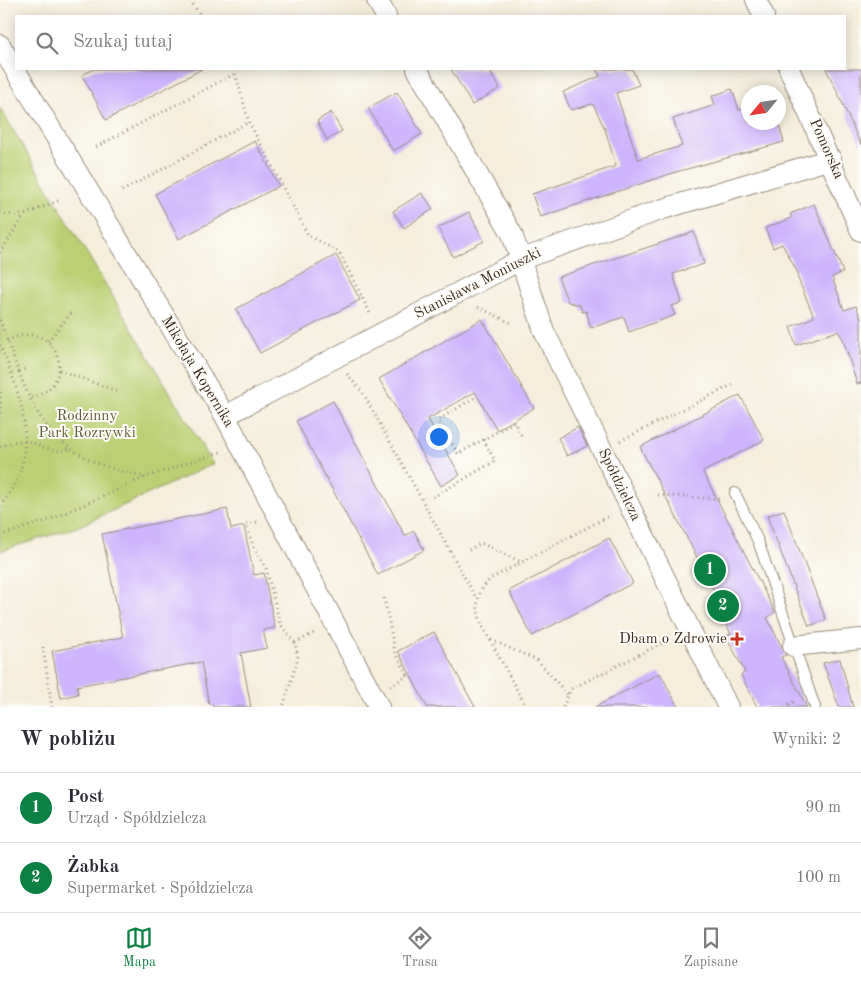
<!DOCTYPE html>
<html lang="pl">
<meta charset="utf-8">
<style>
:root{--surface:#fff;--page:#f7f7f7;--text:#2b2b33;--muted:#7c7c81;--line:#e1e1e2;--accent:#0b8043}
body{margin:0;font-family:"Old Standard TT",serif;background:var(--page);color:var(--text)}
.compass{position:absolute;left:741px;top:85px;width:45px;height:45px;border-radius:50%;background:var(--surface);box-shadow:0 2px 12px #0003;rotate:241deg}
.you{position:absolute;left:438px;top:436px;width:18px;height:18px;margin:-12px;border:4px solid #fff;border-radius:50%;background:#1a73e8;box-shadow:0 0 0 8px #1a73e833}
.badge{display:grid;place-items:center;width:32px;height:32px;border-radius:50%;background:var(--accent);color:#fff;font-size:16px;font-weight:700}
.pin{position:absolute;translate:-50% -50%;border:2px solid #fff;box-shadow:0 1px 5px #0006}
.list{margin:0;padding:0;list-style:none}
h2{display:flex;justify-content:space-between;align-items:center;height:65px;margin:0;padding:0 20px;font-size:21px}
h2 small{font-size:16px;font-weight:400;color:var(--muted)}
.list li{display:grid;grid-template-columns:32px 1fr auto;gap:15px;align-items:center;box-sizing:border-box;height:70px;padding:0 20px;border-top:1px solid var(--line)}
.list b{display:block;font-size:19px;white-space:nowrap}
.list p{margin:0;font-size:16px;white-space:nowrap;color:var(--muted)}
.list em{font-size:16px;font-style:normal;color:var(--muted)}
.icon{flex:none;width:28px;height:28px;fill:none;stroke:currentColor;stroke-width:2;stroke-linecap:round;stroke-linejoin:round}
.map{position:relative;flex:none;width:861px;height:707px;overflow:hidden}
.search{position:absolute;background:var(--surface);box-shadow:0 2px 12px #0003;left:15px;right:15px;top:15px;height:55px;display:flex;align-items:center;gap:12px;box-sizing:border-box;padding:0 18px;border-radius:0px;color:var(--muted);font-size:19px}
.sheet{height:205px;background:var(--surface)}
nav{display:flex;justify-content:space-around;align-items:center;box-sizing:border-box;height:70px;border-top:1px solid var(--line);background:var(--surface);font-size:14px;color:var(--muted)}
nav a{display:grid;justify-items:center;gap:2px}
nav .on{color:var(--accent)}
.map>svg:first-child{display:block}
.green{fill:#bcd073;stroke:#7c7d48}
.building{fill:#ceb4fc}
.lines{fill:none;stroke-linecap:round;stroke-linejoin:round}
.lane-casing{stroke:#988c7c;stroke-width:12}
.street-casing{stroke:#988c7c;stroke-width:22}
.path{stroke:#988c7c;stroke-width:3;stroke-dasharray:1 4;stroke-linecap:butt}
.lane{stroke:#fff;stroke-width:10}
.street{stroke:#fff;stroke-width:20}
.poi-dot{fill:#c8321e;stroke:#fdfcf7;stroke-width:2}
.labels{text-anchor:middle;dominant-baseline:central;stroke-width:4;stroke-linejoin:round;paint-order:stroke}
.street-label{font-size:15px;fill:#3b2a1e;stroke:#fdfcf7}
.park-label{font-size:15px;fill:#625c38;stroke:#fdfcf7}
.poi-label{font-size:15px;fill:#3b2a1e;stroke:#fdfcf7;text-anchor:end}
</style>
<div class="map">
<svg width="861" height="707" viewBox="0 0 861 707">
<rect width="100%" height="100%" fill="#fdfcf7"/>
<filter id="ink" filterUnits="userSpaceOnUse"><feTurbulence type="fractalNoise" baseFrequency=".02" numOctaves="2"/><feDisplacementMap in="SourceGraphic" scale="10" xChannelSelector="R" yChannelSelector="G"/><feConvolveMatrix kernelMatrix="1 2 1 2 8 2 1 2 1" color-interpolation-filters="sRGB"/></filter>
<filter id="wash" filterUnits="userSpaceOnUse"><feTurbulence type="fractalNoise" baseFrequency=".0096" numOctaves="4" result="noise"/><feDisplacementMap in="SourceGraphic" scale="20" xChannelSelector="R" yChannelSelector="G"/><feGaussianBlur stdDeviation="1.12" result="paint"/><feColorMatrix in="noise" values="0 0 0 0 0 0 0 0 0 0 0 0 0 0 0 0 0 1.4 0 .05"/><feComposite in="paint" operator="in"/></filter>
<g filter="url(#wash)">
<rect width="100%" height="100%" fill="#f5eedb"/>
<path class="green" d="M0,108L213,464L77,527L0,551Z"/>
<g id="blocks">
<path class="building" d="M94,69H202L106,120L82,75Z
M451,69H488L500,88L472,105Z
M596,69H632L639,85L616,93L638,159L682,146L673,119L715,105L712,96L732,89L739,110L747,108L748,122H778L784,142L676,172L540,217L532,194L616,166L605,129L593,104L571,110L563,92L600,76Z
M826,69H861V145L836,89Z
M397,92L422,134L393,151L368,108Z
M331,112L342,131L327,140L317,121Z
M255,141L279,186L179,239L155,194Z
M422,193L433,209L404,228L393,211Z
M814,204L843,272L832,277L844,310L856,306L861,319V383L857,384L843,339L838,331L796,345L790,327L814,317L797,276L799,275L782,244L773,248L765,228L792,218L790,214Z
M469,212L484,241L453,257L438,228Z
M694,232L704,264L673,274L682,303L671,306L675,315L629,332L624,317L591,328L586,311L582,312L580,305L568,302L558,277Z
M336,255L360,300L260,353L236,309Z
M482,319L534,408L497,430L475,392L428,419L460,475L441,486L379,379Z
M740,395L764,440L703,472L775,612L767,618L786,655L781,657L807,707H757L741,675L745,672L726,636L731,634L713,598L717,596L640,447Z
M333,401L405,536L414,531L424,550L378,575L296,421Z
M578,427L587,446L567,456L558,438Z
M227,509L231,529L244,526L254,575L264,573L275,628L263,630L267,648L241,653L251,707H213L212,704H209L201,662L77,686L78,694L61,698L52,651L123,637L102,534Z
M784,510L826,620L809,626L767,516Z
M609,538L633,583L532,636L509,591Z
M434,632L475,707H427L398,651Z
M840,659L853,707H839L823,663Z
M660,673L678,707H595Z"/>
</g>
</g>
<g filter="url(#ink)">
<use href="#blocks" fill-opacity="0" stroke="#988c7c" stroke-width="1"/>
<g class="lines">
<defs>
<path id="lane" d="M735,493L758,541L815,707"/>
<path id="street" d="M377,0L386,16
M756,0L764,16
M0,45L225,416L379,707
M417,69L512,234L544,331L728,707
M789,69L861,231
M225,416L522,259L663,209L831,159
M793,646L861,639"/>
</defs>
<use href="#lane" class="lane-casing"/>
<use href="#street" class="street-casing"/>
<path class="path" d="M190,0L201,16
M234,69L249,122L308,235L339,252L371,315
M96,147L236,73
M122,191L249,122
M0,214L24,215L60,200
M0,253L24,215
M478,307L513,324
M0,320C33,410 40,456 146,477
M7,341C55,314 84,384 30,398
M48,341L72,312
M0,345C22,397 43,457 0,506
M59,370L119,392
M19,372L27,368
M347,374L363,393L476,598
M0,392V413
M474,398L438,420L458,454L514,422L523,438
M620,441L736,383
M0,447C7,444 15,441 23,441C40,442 52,456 69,449
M658,495L720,499
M433,497L495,461L483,439
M257,522L246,524L254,548L266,568L280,624L295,643L298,658L283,707
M0,536L54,518L146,477L221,452
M469,550L481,543L521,562
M384,598L395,651L408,676
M491,640L537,660L568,695
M295,643L316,632
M43,647L52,707
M390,686L409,675
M526,707L481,623C475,604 476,594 490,579L611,515
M563,707L571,689L666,641
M784,707L797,700"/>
<use href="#lane" class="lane"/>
<use href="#street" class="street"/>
</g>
</g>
<path class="poi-dot" d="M734.5 631.5h5v5h5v5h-5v5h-5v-5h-5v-5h5z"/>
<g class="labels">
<g class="street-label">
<text transform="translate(826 149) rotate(66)">Pomorska</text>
<text transform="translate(478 284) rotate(-27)">Stanisława Moniuszki</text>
<text transform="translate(197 372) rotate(59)">Mikołaja Kopernika</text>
<text transform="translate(619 485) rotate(64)">Spółdzielcza</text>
</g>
<g class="park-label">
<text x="87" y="416">Rodzinny<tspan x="87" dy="17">Park Rozrywki</tspan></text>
</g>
<g class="poi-label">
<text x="727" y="639">Dbam o Zdrowie</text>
</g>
</g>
</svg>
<svg class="compass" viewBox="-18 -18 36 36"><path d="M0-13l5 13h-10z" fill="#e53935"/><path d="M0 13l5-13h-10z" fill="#7c7c81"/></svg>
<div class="you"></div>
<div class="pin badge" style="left:710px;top:570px">1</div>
<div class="pin badge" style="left:723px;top:606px">2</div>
<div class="search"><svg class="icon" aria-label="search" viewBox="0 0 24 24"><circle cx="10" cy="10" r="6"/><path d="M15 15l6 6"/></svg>Szukaj tutaj</div>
</div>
<section class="sheet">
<h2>W pobliżu<small>Wyniki: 2</small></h2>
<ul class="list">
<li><span class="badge">1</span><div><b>Post</b><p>Urząd · Spółdzielcza</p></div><em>90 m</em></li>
<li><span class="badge">2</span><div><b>Żabka</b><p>Supermarket · Spółdzielcza</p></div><em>100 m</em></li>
</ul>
</section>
<nav>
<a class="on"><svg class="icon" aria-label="map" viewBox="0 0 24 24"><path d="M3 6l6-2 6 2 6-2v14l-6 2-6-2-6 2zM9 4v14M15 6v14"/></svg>Mapa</a>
<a><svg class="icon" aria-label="directions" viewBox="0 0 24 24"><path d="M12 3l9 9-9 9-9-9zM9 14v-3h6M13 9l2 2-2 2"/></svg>Trasa</a>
<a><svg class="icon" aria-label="saved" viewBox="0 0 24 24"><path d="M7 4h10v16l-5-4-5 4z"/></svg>Zapisane</a>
</nav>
